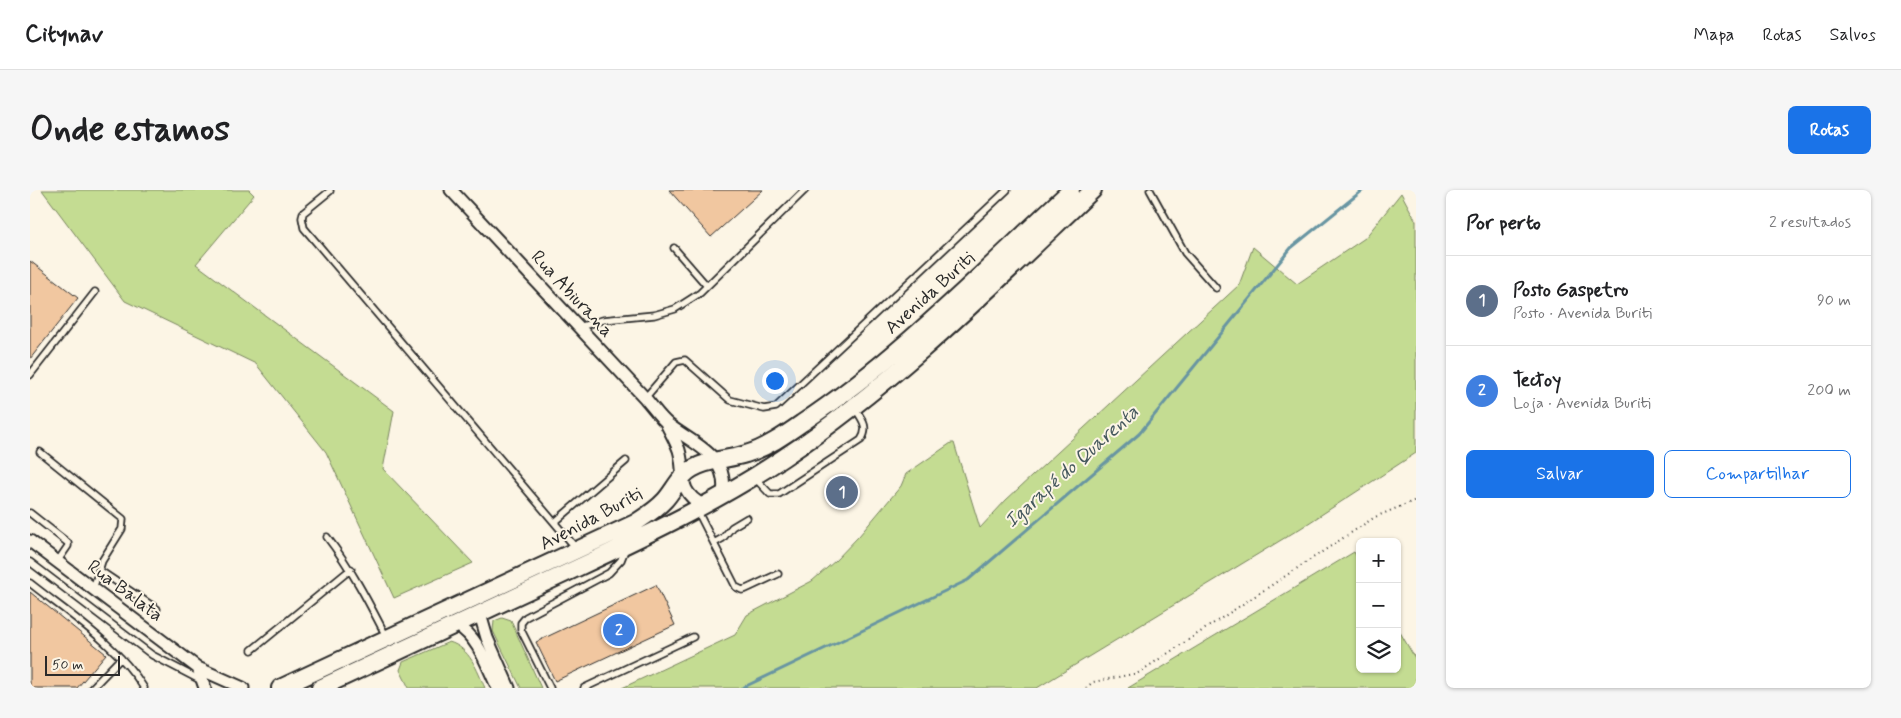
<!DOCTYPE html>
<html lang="pt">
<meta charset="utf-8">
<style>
:root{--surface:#fff;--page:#f6f6f6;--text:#202124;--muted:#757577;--line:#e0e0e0;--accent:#1a73e8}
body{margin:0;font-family:Mynerve,sans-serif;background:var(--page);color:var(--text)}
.controls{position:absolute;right:15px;bottom:15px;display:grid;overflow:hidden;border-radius:8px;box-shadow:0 1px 4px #0004}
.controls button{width:45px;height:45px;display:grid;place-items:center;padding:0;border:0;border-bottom:1px solid var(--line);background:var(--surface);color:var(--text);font:25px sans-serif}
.scale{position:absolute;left:15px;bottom:12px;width:75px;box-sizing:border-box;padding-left:5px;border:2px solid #2b2b2b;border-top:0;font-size:14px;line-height:18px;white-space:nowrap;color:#2b2b2b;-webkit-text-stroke:4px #fcf5e5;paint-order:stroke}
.you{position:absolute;left:744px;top:190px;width:18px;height:18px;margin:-12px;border:4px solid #fff;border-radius:50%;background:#1a73e8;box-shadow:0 0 0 8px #1a73e833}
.badge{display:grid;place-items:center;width:32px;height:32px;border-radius:50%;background:var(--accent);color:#fff;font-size:16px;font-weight:700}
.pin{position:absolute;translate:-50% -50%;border:2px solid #fff;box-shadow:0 1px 5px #0006}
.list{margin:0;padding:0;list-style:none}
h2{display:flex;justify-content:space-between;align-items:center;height:65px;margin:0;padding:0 20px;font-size:21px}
h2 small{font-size:16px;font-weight:400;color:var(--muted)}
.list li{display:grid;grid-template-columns:32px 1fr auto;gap:15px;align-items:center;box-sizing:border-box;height:90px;padding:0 20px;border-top:1px solid var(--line)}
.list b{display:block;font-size:19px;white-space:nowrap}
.list p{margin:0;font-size:16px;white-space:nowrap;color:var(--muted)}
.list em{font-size:16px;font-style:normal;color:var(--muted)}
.actions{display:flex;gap:10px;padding:15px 20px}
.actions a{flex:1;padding:11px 0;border:1px solid var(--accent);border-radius:8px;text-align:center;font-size:18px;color:var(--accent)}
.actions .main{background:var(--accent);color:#fff}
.icon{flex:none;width:28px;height:28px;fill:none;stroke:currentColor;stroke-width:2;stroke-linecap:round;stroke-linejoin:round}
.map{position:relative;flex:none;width:1386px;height:498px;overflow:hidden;border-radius:8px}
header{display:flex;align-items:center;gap:30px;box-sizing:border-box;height:70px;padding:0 25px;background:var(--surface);border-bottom:1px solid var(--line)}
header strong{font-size:24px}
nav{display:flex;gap:28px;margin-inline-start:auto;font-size:18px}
.intro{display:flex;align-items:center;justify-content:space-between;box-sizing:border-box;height:120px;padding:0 30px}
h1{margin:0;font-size:35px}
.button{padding:12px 22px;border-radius:8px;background:var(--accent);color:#fff;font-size:18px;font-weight:700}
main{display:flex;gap:30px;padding:0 30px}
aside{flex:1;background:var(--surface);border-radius:8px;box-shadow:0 1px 4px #0004}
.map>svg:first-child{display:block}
.green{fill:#c4dc92;stroke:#78845e}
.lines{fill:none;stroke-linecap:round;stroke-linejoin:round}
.stream{stroke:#6895a2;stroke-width:3}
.building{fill:#f1c7a0;stroke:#2b2b2b}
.service-casing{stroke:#2b2b2b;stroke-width:9}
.minor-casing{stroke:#2b2b2b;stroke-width:15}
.secondary-casing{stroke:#2b2b2b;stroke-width:20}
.path{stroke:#2b2b2b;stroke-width:2;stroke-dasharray:1 4;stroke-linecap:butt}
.service{stroke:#fcf5e5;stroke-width:5.5}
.minor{stroke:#fcf5e5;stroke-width:11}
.secondary{stroke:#fcf5e5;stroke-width:16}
.labels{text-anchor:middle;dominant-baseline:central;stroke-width:4;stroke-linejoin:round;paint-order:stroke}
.street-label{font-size:19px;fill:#2b2b2b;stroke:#fcf5e5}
.water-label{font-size:20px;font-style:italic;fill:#44575d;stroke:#fcf5e5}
</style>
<header>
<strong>Citynav</strong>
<nav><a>Mapa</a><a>Rotas</a><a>Salvos</a></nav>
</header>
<div class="intro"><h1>Onde estamos</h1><a class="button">Rotas</a></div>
<main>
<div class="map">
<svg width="1386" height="498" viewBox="0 0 1386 498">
<rect width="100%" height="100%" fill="#fcf5e5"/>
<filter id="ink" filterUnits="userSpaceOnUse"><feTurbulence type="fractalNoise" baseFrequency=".02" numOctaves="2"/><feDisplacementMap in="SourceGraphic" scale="10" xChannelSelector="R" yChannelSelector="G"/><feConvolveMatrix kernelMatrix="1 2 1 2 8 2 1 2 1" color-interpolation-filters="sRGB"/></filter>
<g filter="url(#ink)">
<path class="green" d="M12,0H219L224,5L166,74L364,221L353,279L443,373L364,408L296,262L226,174L95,111Z
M1371,3L1386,31V263L1271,338L1007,498H592L705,445L717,425L782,391L805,371L829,346L871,296L876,284L921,253H924L950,338L976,310L1209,95L1223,57L1267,94L1335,48Z
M1324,362L1330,372V479H1367V437L1386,470V498H1098Z
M472,428L481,431L511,498H491L463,441L464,431Z
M419,452C440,458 447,480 455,498H379L370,480L373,472Z"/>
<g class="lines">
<path class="stream" d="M712,498L938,390L1109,244L1261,58L1333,0"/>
</g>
<path class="building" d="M639,0H733L681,47Z
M0,71L48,108L0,169Z
M626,395L645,435L525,491L506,452Z
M0,402L76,464L47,498H0Z"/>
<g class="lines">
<defs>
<path id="service" d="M1120,0L1155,63L1186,98
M300,1L273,23L272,28L274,38L546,358
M644,58L677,96
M549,137L573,130L624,125L645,119L670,103L775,0
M0,185L65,102
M615,208L646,172L655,170L700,210L734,219L746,217L977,0
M10,262L93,329L92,339L72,371L63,399
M725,288L740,304H749L831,250C840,237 831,228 824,217
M667,320L706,397L712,400L716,399L748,384
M0,323L38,353V356L27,372
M525,332L596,271
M297,347C321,378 338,411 356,446
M684,353L693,348L702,337L717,328
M0,372L122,465L172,491
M69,380L127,419
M0,393C39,424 88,455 114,498
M222,460L321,379
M62,498L91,468
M520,498L491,440V433L496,427L579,383L591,370L595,360
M554,498L663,447"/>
<path id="minor" d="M421,0L615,208C623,217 630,228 639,235C665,255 699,266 693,304
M637,235C641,243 646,252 649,260C656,284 646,301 673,315
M0,351L168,478L213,498
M450,424L457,448L479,498
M427,435C449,448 457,476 468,498
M168,478L175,498"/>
<path id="secondary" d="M250,498L605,333C616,326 626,320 635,310C644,300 650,285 662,279C678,269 698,270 716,264C736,258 755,245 772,233C871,167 954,80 1041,0
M290,498C376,458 462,418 547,378C617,345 689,311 753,268C867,192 964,94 1063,0"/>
</defs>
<use href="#service" class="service-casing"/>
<use href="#minor" class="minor-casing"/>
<use href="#secondary" class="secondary-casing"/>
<path class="path" d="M1056,498L1063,492L1108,483L1345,327L1386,310"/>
<use href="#service" class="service"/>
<use href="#minor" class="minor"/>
<use href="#secondary" class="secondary"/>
</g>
</g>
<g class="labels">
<g class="street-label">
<text transform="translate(900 103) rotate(-42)">Avenida Buriti</text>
<text transform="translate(542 104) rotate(47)">Rua Abiurana</text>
<text transform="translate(561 329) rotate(-28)">Avenida Buriti</text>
<text transform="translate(95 401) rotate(37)">Rua Balata</text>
</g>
<g class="water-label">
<text transform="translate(1042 277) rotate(-42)">Igarapé do Quarenta</text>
</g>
</g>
</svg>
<div class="controls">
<button>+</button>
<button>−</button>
<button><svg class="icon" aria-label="layers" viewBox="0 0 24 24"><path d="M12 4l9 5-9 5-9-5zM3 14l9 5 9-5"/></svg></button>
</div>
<div class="scale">50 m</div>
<div class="you"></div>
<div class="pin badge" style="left:812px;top:302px;background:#5c6f8a">1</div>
<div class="pin badge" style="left:589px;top:440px;background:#3f7fe0">2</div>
</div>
<aside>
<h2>Por perto<small>2 resultados</small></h2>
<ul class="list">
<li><span class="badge" style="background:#5c6f8a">1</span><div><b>Posto Gaspetro</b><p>Posto · Avenida Buriti</p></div><em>90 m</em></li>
<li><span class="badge" style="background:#3f7fe0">2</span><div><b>Tectoy</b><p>Loja · Avenida Buriti</p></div><em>200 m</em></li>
</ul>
<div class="actions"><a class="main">Salvar</a><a>Compartilhar</a></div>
</aside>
</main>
